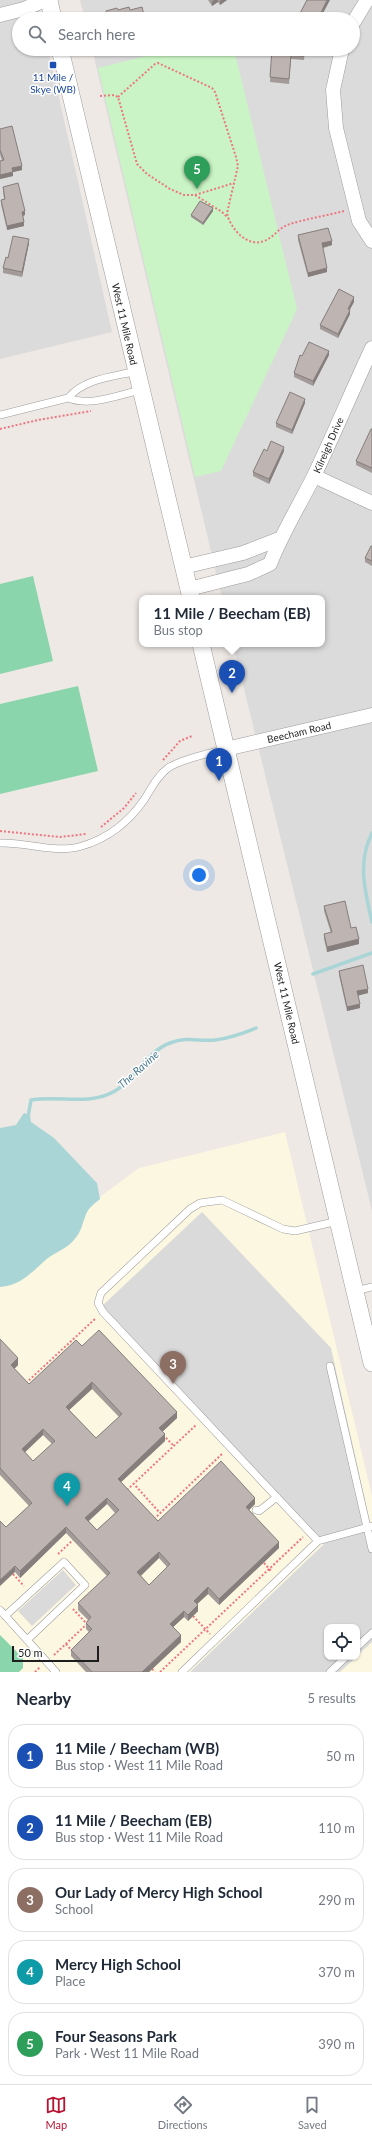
<!DOCTYPE html>
<meta charset="utf-8">
<style>
:root{--surface:#fff;--page:#f2f2f3;--text:#1f2937;--muted:#747a83;--line:#e0e1e3;--accent:#b81331}
body{margin:0;font-family:Lato,sans-serif;background:var(--page);color:var(--text)}
.controls{position:absolute;right:12px;bottom:12px;display:grid;overflow:hidden;border-radius:8px;box-shadow:0 1px 3px #0004}
.controls button{width:36px;height:36px;display:grid;place-items:center;padding:0;border:0;border-bottom:1px solid var(--line);background:var(--surface);color:var(--text);font:20px sans-serif}
.scale{position:absolute;left:12px;bottom:10px;width:87px;box-sizing:border-box;padding-left:4px;border:2px solid #1e1e1e;border-top:0;font-size:11px;line-height:14px;white-space:nowrap;color:#1e1e1e;-webkit-text-stroke:3px #fff;paint-order:stroke}
.you{position:absolute;left:199px;top:875px;width:14px;height:14px;margin:-10px;border:3px solid #fff;border-radius:50%;background:#1a73e8;box-shadow:0 0 0 6px #1a73e833}
.badge{display:grid;place-items:center;width:26px;height:26px;border-radius:50%;background:var(--accent);color:#fff;font-size:13px;font-weight:700}
.pin{position:absolute;translate:-50% -33px;filter:drop-shadow(0 1px 2px #0008)}
.pin::after{content:'';position:absolute;top:21px;width:14px;height:12px;background:inherit;clip-path:polygon(0 0,100% 0,50% 100%)}
.popup{position:absolute;left:139px;top:595px;width:186px;height:52px;box-sizing:border-box;display:grid;place-content:center;border-radius:8px;background:var(--surface);filter:drop-shadow(0 1px 3px #0005);font-size:13px;white-space:nowrap;color:var(--muted)}
.popup b{font-size:15px;color:var(--text)}
.popup::after{content:'';position:absolute;left:50%;top:100%;margin-left:-8px;border:8px solid transparent;border-top-color:var(--surface)}
.list{margin:0;padding:0;list-style:none}
h2{display:flex;justify-content:space-between;align-items:center;height:52px;margin:0;padding:0 16px;font-size:17px}
h2 small{font-size:13px;font-weight:400;color:var(--muted)}
.list li{display:grid;grid-template-columns:26px 1fr auto;gap:12px;align-items:center;box-sizing:border-box;height:64px;margin:0 8px 8px;padding:0 8px;border:1px solid var(--line);border-radius:16px}
.list b{display:block;font-size:15px;white-space:nowrap}
.list p{margin:0;font-size:13px;white-space:nowrap;color:var(--muted)}
.list em{font-size:13px;font-style:normal;color:var(--muted)}
.icon{flex:none;width:22px;height:22px;fill:none;stroke:currentColor;stroke-width:2;stroke-linecap:round;stroke-linejoin:round}
.map{position:relative;flex:none;width:372px;height:1672px;overflow:hidden}
.search{position:absolute;background:var(--surface);box-shadow:0 1px 3px #0004;left:12px;right:12px;top:12px;height:44px;display:flex;align-items:center;gap:10px;box-sizing:border-box;padding:0 14px;border-radius:22px;color:var(--muted);font-size:15px}
.sheet{height:412px;background:var(--surface)}
nav{display:flex;justify-content:space-around;align-items:center;box-sizing:border-box;height:56px;border-top:1px solid var(--line);background:var(--surface);font-size:11px;color:var(--muted)}
nav a{display:grid;justify-items:center;gap:2px}
nav .on{color:var(--accent)}
.map>svg:first-child{display:block}
.residential{fill:#dcdbdb}
.education{fill:#fcf7e0;fill-rule:evenodd}
.park{fill:#caf4c5}
.pitch{fill:#8ad5ab}
.parking{fill:#dadada}
.water{fill:#a9d5d7}
.lines{fill:none;stroke-linecap:round;stroke-linejoin:round}
.stream{stroke:#a9d5d7;stroke-width:3.5}
.service-casing{stroke:#9b9b9b;stroke-width:8}
.minor-casing{stroke:#9b9b9b;stroke-width:15}
.tertiary-casing{stroke:#9b9b9b;stroke-width:18}
.path{stroke:#ec7780;stroke-width:2;stroke-dasharray:2 2;stroke-linecap:butt}
.service{stroke:#fff;stroke-width:7}
.minor{stroke:#fff;stroke-width:14}
.tertiary{stroke:#fff;stroke-width:17}
.wall{fill:#a39b99;fill-rule:evenodd}
.shaded-wall{fill:#857e7d}
.building{fill:#beb4b2;stroke:#857e7d;fill-rule:evenodd}
.transit-dot{fill:#1a4fb4;stroke:#fff;stroke-width:1.5}
.labels{text-anchor:middle;dominant-baseline:central;stroke-width:3;stroke-linejoin:round;paint-order:stroke}
.transit-label{font-size:10px;fill:#164399;stroke:#fff}
.street-label{font-size:10px;fill:#1e1e1e;stroke:#fff}
.water-label{font-size:11px;font-style:italic;fill:#49788e;stroke:#fff}
</style>
<div class="map">
<svg width="372" height="1672" viewBox="0 0 372 1672">
<rect width="100%" height="100%" fill="#eee9e5"/>
<path class="residential" d="M0,0H37L41,19H19V49H48L112,332L0,359Z
M80,0H372V1211L233,644H322V598H222L92,49H353V19H85Z"/>
<path class="education" d="M285,1132L372,1496V1672H0V1271L139,1168ZM327,1627H357V1657H327Z"/>
<path class="park" d="M174,49H234L297,309L221,471L195,477L98,68Z"/>
<path class="pitch" d="M33,576L53,661L0,674V584Z
M78,686L98,771L0,794V704Z
M0,1635L23,1658V1668L19,1672H0Z"/>
<path class="parking" d="M202,1212L331,1348L372,1531V1642L357,1656V1627H327V1657H356L340,1672H190L324,1544L101,1307Z
M63,1570L76,1585L32,1626L18,1611Z"/>
<path class="water" d="M24,1113L30,1115L31,1122L54,1138L93,1179L97,1183L100,1199C94,1204 87,1209 85,1217C82,1224 82,1229 77,1236C69,1248 59,1250 48,1258C32,1271 23,1285 0,1287V1128L16,1125Z"/>
<g class="lines">
<path class="stream" d="M372,833C357,863 365,891 372,922
M313,974L372,953
M28,1117L31,1100C59,1095 90,1106 115,1091C136,1079 146,1052 170,1043C188,1036 199,1042 215,1040C229,1038 244,1033 256,1028"/>
<defs>
<path id="service" d="M68,398C85,378 113,377 137,371
M0,415L68,398C91,407 118,395 141,390
M0,843C27,842 56,854 82,846C109,838 128,823 144,800C151,789 157,776 168,768C181,759 210,753 226,749
M338,1221L295,1231L283,1229L222,1200L200,1203L190,1209L101,1293L98,1303L103,1312L318,1541L372,1526
M355,1291L372,1287
M330,1366L372,1549
M256,1510L259,1511L277,1497
M0,1610L56,1672
M5,1616L64,1562L85,1585L27,1640
M357,1647L372,1633
M182,1672L318,1541
M330,1672L346,1657"/>
<path id="minor" d="M0,15L24,9L45,0
M353,23L367,0
M342,49L333,90L336,128L359,221L372,241
M314,476L372,503
M183,567L243,553L279,539
M189,589L248,574L270,564C282,533 299,506 314,476C334,434 352,391 372,348
M226,749L372,715"/>
<path id="tertiary" d="M49,0L53,19
M60,49L191,598
M201,644L372,1363"/>
</defs>
<use href="#service" class="service-casing"/>
<use href="#minor" class="minor-casing"/>
<use href="#tertiary" class="tertiary-casing"/>
<path class="path" d="M100,96L114,95L118,97L137,164L147,174L170,189L184,195H195L234,183
M118,97L155,64L158,63L212,88L215,92L236,157L238,166L227,213C230,228 247,248 264,241C273,238 278,229 287,225C305,219 325,216 344,211
M195,195L222,212L228,218
M0,429L38,420L91,411
M163,760L180,741L192,736
M101,827L124,808L136,793
M0,831L60,837L86,834
M26,1383L96,1318
M163,1435L174,1446
M133,1483L160,1513
M127,1490L196,1425
M154,1519L223,1453
M58,1554L73,1540
M264,1563L272,1572
M13,1574L24,1586
M193,1616L210,1634
M66,1644L72,1651
M54,1655L87,1624L73,1609
M152,1669L155,1672
M35,1672L40,1667
M160,1672L303,1537"/>
<use href="#service" class="service"/>
<use href="#minor" class="minor"/>
<use href="#tertiary" class="tertiary"/>
</g>
<path class="wall" d="M208,0H227L220,5L218,2L212,6Z
M307,0L320,19H298V17Z
M272,49H305L304,60L291,59L289,84L270,82Z
M0,129L22,170L13,172V176L0,179V161H2L0,154Z
M3,187L25,215L23,216L24,226L7,230L1,204V200L4,199L3,191Z
M213,211L203,225L191,217V215Z
M298,235L332,245L323,248L327,272L308,277L298,240Z
M29,243L22,277L3,273V268L8,258Z
M354,302L349,310L350,314L338,338L320,329V325Z
M329,355L313,386L294,377V373L302,356Z
M305,403L292,434L276,427V423Z
M372,429V473L356,465V461Z
M267,451H284L269,484L253,476V472Z
M372,546V566L365,562V558Z
M324,906L351,928L359,944L327,952L324,939V934L331,933L324,911Z
M339,971L368,993L358,995L360,1008L347,1011L339,975Z
M0,1339L18,1365L14,1369L29,1384L82,1346L177,1418L162,1432L165,1441L121,1482L158,1521L255,1504L249,1510L279,1548L219,1605L208,1594L197,1604L198,1611L188,1621L184,1617L173,1627L181,1642L149,1672H86L71,1656V1650L89,1632L86,1629V1623L88,1620L78,1610V1603L107,1576L66,1533L20,1578L15,1572L6,1527L29,1506L0,1475ZM92,1389L119,1417L96,1438L69,1410ZM43,1435L52,1444L33,1461L25,1452ZM107,1504L115,1513L97,1530L89,1521ZM159,1558L167,1567L149,1585L141,1576Z"/>
<path class="shaded-wall" d="M214,0H218V2L212,6V2Z
M221,0H227L220,5V1Z
M327,0H330L320,19H319V17Z
M22,166V170L13,172V176L0,179V175L12,168Z
M213,208V211L203,225V223Z
M25,211V215L22,216V212Z
M24,222V226L7,230V226Z
M29,239V243L22,277V272Z
M332,241V245L322,248V243Z
M327,268V272L308,277V273Z
M354,297V302L348,313V309Z
M350,310V314L338,338V334Z
M329,351V355L313,386V381Z
M305,399V403L292,434V430Z
M284,447V451L269,484V479Z
M359,939V944L327,952V947Z
M368,989V993L357,996V991Z
M360,1004V1008L347,1011V1007Z
M18,1358V1365L11,1372V1365Z
M92,1382V1389L66,1413V1407Z
M177,1412V1418L159,1435V1428Z
M43,1429V1435L22,1455V1449Z
M165,1434V1441L118,1485V1479Z
M107,1498V1504L85,1524V1518Z
M255,1498V1504L246,1513V1507Z
M66,1527V1533L20,1578V1571Z
M279,1542V1548L219,1605V1599Z
M159,1552V1558L137,1579V1572Z
M15,1566V1572L0,1586V1580Z
M208,1587V1594L194,1607V1601Z
M198,1605V1611L188,1621V1615Z
M184,1611V1617L170,1630V1624Z
M181,1635V1642L149,1672H142Z"/>
<path class="building" d="M307,0H327L319,17L316,16L314,19H301L298,17Z
M129,7L130,10L142,7L145,19H108L106,11L117,8L118,10Z
M272,49H304V56L291,55L289,79L270,77Z
M12,126L22,166L12,168L13,172L0,175V161L4,160L0,150V129Z
M18,183L25,211L22,212L24,222L7,226L1,200L5,199L3,187Z
M200,201L213,208L203,223L191,215Z
M328,228L332,241L322,243L327,268L308,273L298,235Z
M13,236L29,239L22,272L3,268L6,257L8,258Z
M339,289L354,297L348,309L350,310L338,334L320,325Z
M309,342L329,351L313,381L294,373L300,355L302,356Z
M290,392L305,399L292,430L276,423Z
M371,429H372V468L356,461Z
M271,441L284,447L269,479L253,472L264,449L267,451Z
M371,546H372V561L365,558Z
M345,901L351,928L356,927L359,939L327,947L324,934L332,932L324,906Z
M363,965L368,989L357,991L360,1004L347,1007L339,971Z
M99,1330L177,1412L159,1428L165,1434L118,1479L158,1521L221,1461L255,1498L246,1507L279,1542L219,1599L208,1587L194,1601L198,1605L188,1615L184,1611L170,1624L181,1635L142,1672H92L71,1650L92,1629L86,1623L91,1617L78,1603L110,1573L66,1527L20,1571L15,1566L0,1580V1521L6,1527L32,1503L0,1468V1339L18,1358L11,1365L29,1384L76,1340L82,1346ZM92,1382L122,1414L96,1438L66,1407ZM43,1429L55,1441L33,1461L22,1449ZM107,1498L119,1510L97,1530L85,1518ZM159,1552L170,1564L149,1585L137,1572Z"/>
<rect class="transit-dot" x="49" y="61" width="8" height="8" rx="2"/>
<g class="labels">
<g class="transit-label">
<text x="53" y="77">11 Mile /<tspan x="53" dy="12">Skye (WB)</tspan></text>
</g>
<g class="street-label">
<text transform="translate(125 324) rotate(77)">West 11 Mile Road</text>
<text transform="translate(328 445) rotate(-66)">Kilreigh Drive</text>
<text transform="translate(299 732) rotate(-13)">Beecham Road</text>
<text transform="translate(287 1003) rotate(77)">West 11 Mile Road</text>
</g>
<g class="water-label">
<text transform="translate(138 1069) rotate(-42)">The Ravine</text>
</g>
</g>
</svg>
<div class="controls">
<button><svg class="icon" aria-label="locate" viewBox="0 0 24 24"><circle cx="12" cy="12" r="6"/><path d="M12 2v4M12 18v4M2 12h4M18 12h4"/></svg></button>
</div>
<div class="scale">50 m</div>
<div class="you"></div>
<div class="pin badge" style="left:219px;top:781px;background:#1a4fb4">1</div>
<div class="pin badge" style="left:232px;top:693px;background:#1a4fb4">2</div>
<div class="popup"><b>11 Mile / Beecham (EB)</b>Bus stop</div>
<div class="pin badge" style="left:173px;top:1384px;background:#8d6e63">3</div>
<div class="pin badge" style="left:67px;top:1506px;background:#0f9aa8">4</div>
<div class="pin badge" style="left:197px;top:189px;background:#2e9e5b">5</div>
<div class="search"><svg class="icon" aria-label="search" viewBox="0 0 24 24"><circle cx="10" cy="10" r="6"/><path d="M15 15l6 6"/></svg>Search here</div>
</div>
<section class="sheet">
<h2>Nearby<small>5 results</small></h2>
<ul class="list">
<li><span class="badge" style="background:#1a4fb4">1</span><div><b>11 Mile / Beecham (WB)</b><p>Bus stop · West 11 Mile Road</p></div><em>50 m</em></li>
<li><span class="badge" style="background:#1a4fb4">2</span><div><b>11 Mile / Beecham (EB)</b><p>Bus stop · West 11 Mile Road</p></div><em>110 m</em></li>
<li><span class="badge" style="background:#8d6e63">3</span><div><b>Our Lady of Mercy High School</b><p>School</p></div><em>290 m</em></li>
<li><span class="badge" style="background:#0f9aa8">4</span><div><b>Mercy High School</b><p>Place</p></div><em>370 m</em></li>
<li><span class="badge" style="background:#2e9e5b">5</span><div><b>Four Seasons Park</b><p>Park · West 11 Mile Road</p></div><em>390 m</em></li>
</ul>
</section>
<nav>
<a class="on"><svg class="icon" aria-label="map" viewBox="0 0 24 24"><path d="M3 6l6-2 6 2 6-2v14l-6 2-6-2-6 2zM9 4v14M15 6v14"/></svg>Map</a>
<a><svg class="icon" aria-label="directions" viewBox="0 0 24 24"><path d="M12 3l9 9-9 9-9-9zM9 14v-3h6M13 9l2 2-2 2"/></svg>Directions</a>
<a><svg class="icon" aria-label="saved" viewBox="0 0 24 24"><path d="M7 4h10v16l-5-4-5 4z"/></svg>Saved</a>
</nav>
